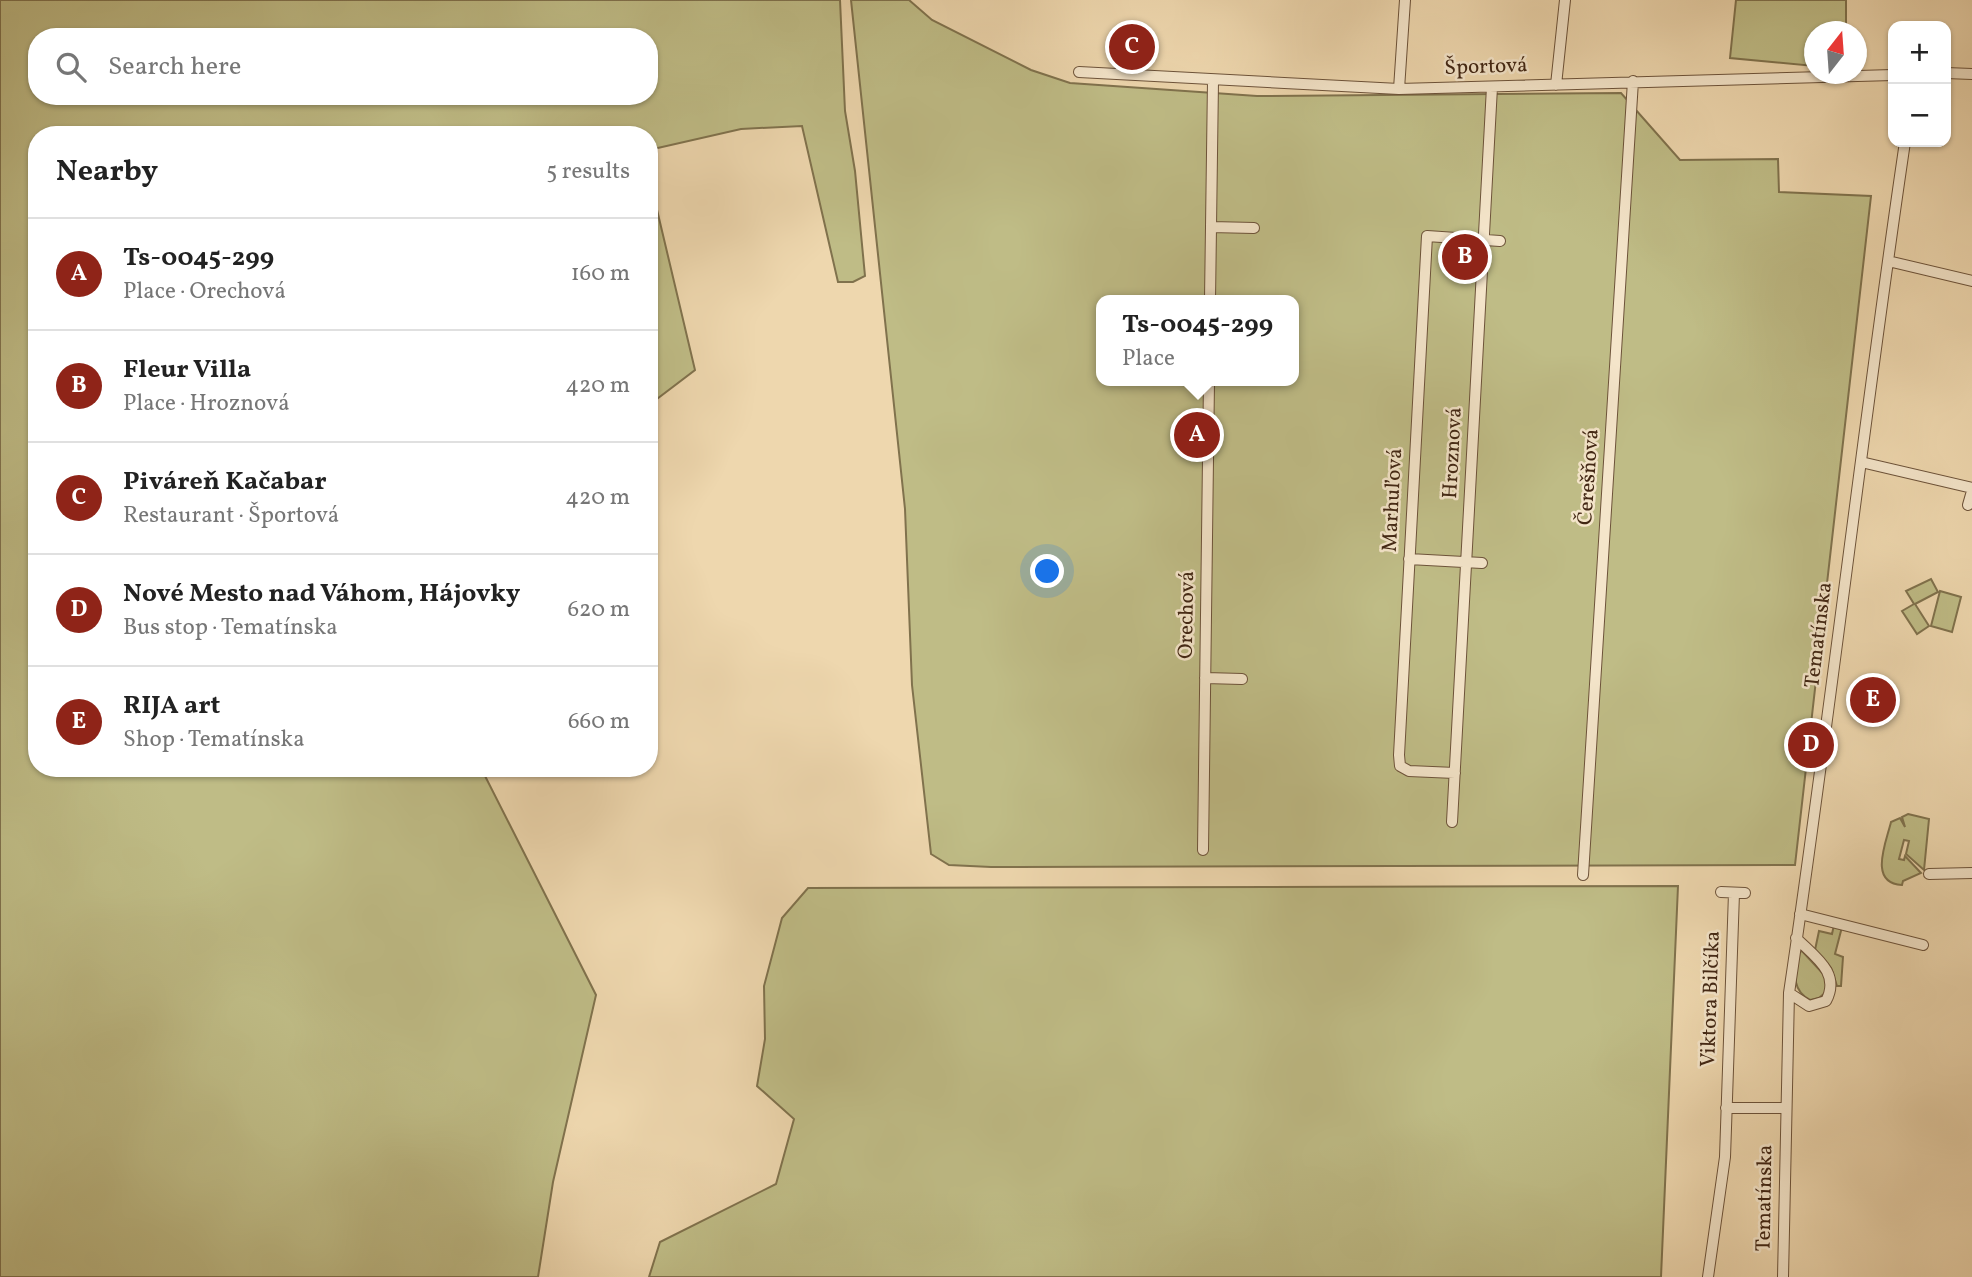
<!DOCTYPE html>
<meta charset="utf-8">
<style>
:root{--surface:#fff;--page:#f6f6f6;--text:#222;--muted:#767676;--line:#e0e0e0;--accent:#8f2418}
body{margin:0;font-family:Vollkorn,serif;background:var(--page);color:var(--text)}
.controls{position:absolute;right:21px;top:21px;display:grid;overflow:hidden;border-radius:14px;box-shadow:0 2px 5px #0004}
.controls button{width:63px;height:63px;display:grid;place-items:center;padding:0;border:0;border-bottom:2px solid var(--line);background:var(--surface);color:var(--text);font:35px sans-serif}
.compass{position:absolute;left:1804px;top:21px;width:63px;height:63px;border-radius:50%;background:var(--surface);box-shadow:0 2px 5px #0004;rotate:17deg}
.you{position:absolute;left:1048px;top:572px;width:24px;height:24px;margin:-18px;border:5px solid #fff;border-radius:50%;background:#1a73e8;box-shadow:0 0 0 10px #1a73e833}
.badge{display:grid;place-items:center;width:46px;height:46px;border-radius:50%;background:var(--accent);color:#fff;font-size:23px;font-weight:700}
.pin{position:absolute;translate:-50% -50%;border:4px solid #fff;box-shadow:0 2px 7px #0006}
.popup{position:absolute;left:1096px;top:295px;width:203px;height:91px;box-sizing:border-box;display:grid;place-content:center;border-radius:14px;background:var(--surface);filter:drop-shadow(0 2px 5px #0005);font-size:23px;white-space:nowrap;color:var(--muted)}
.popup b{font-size:26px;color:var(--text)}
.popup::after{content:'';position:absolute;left:50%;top:100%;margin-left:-14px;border:14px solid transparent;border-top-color:var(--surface)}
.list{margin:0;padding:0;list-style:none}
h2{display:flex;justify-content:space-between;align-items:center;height:91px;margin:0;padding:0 28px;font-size:30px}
h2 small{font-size:23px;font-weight:400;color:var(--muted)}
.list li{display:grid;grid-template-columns:46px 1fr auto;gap:21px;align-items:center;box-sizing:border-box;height:112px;padding:0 28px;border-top:2px solid var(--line)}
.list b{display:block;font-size:26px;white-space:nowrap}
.list p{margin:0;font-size:23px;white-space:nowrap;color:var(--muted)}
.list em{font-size:23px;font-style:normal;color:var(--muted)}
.icon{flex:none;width:38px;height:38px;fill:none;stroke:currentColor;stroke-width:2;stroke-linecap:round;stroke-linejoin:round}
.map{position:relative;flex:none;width:1972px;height:1277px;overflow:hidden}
.search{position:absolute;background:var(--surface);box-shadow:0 2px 5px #0004;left:28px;top:28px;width:630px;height:77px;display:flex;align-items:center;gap:18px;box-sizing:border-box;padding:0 24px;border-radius:28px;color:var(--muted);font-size:26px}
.panel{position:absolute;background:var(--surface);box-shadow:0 2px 5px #0004;left:28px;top:126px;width:630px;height:651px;border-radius:28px}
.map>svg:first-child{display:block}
.green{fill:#bfbc86;stroke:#80724d;stroke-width:2;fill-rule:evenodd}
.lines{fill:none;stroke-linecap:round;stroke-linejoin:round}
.minor-casing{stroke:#6d533a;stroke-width:12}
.minor{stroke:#f4e5ca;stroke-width:10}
.labels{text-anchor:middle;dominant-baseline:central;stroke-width:5;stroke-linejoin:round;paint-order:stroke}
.street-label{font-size:21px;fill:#422714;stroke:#f4e5ca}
</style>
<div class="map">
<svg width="1972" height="1277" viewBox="0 0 1972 1277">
<rect width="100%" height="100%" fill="#eed7ae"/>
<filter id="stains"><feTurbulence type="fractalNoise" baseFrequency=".00286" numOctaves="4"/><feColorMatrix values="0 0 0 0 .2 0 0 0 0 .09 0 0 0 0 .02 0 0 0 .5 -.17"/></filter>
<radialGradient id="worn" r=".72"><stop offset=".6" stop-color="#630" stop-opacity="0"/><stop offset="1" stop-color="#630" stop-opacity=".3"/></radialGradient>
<path class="green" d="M0,0H840L845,111L855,171L865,276L853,282H838L802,126L741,129L649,150V135H37V768H481L596,995L553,1182L538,1277H0ZM37,37H649V96H37Z
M851,0H909L932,20L1031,70L1070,83L1257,96L1621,93L1680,160L1778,159L1779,192L1871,196L1795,865L991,867L949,865L931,854L912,685L905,509ZM1101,300H1293V381H1101Z
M1736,0H1846V31L1814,32V66L1730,58Z
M649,176L695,370L649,405Z
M1931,579L1938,592L1915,604L1929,626L1917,634L1902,611L1914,604L1906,591Z
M1940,591L1961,597L1952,632L1931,626Z
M1908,814L1929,819L1924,870L1906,854L1909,841L1904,840L1899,859L1904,860L1905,856L1921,873L1903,881L1902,885C1868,883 1886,843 1891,822L1900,818L1905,827L1902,817Z
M1678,886L1661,1277H649L660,1242L776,1184L794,1119L757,1086L765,1039L764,986L782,918L808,888Z
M1834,925L1842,927L1835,954L1843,957L1841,986H1837L1831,968L1815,950L1819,931L1832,934Z
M1802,951L1827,978L1826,992L1819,998L1810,1000C1791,990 1795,973 1797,954Z"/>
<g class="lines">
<defs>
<path id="minor" d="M1079,72L1399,89L1893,75
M1946,73L1972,74
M1556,85L1565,0
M1399,89L1405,0
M1211,227L1254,228
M1888,261L1972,281
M1210,300L1213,81
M1861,462L1972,488
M1968,505L1972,491
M1409,559L1482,563
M1205,678L1242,679
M1455,773L1409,771L1400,766L1399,755L1427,236L1500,241
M1452,822L1492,87
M1203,850L1209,381
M1929,874L1972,873
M1583,875L1633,81
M1721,892L1745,893
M1800,914L1923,945
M1796,938C1815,957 1841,973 1826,1001L1809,1006L1789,993C1831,710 1863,425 1905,142
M1726,1108H1786
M1708,1277L1725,1157L1734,893
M1783,1277L1789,993"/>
</defs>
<use href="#minor" class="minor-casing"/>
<use href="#minor" class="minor"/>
</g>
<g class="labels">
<g class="street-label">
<text transform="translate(1486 67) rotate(-2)">Športová</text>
<text transform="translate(1453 453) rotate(-87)">Hroznová</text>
<text transform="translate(1589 477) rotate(-86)">Čerešňová</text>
<text transform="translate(1393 500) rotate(-87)">Marhuľová</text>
<text transform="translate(1187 615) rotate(-89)">Orechová</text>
<text transform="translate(1819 635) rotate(-83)">Tematínska</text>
<text transform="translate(1711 999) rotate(-88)">Viktora Bilčíka</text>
<text transform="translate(1765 1198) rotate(-89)">Tematínska</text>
</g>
</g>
<rect width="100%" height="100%" filter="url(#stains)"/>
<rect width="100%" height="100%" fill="url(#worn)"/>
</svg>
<div class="controls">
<button>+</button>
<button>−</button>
</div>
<svg class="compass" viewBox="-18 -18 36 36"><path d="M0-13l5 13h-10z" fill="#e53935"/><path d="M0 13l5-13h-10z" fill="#767676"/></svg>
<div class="you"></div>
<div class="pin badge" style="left:1197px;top:435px">A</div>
<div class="popup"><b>Ts-0045-299</b>Place</div>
<div class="pin badge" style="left:1465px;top:257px">B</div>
<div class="pin badge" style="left:1132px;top:47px">C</div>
<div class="pin badge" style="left:1811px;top:745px">D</div>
<div class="pin badge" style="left:1873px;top:700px">E</div>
<div class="search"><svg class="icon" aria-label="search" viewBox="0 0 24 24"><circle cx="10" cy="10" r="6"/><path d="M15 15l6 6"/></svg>Search here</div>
<section class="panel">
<h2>Nearby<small>5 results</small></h2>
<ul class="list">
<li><span class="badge">A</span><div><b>Ts-0045-299</b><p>Place · Orechová</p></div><em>160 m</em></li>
<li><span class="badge">B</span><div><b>Fleur Villa</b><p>Place · Hroznová</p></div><em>420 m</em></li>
<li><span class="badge">C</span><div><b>Piváreň Kačabar</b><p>Restaurant · Športová</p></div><em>420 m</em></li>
<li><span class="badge">D</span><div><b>Nové Mesto nad Váhom, Hájovky</b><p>Bus stop · Tematínska</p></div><em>620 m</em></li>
<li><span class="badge">E</span><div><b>RIJA art</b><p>Shop · Tematínska</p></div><em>660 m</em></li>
</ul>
</section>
</div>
